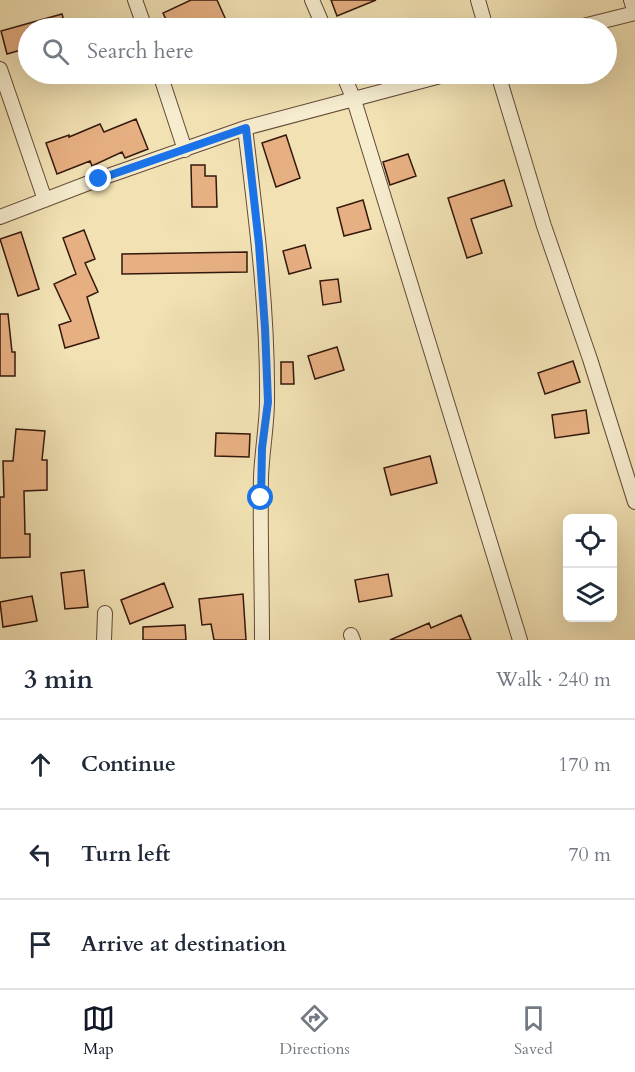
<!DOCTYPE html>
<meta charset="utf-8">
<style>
:root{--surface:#fff;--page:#f6f6f7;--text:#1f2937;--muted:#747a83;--line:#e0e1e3;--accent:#111827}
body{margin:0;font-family:Cardo,serif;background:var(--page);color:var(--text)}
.controls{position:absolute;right:18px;bottom:18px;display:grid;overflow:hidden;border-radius:9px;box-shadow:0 6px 24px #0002}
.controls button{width:54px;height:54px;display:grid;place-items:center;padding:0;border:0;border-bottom:2px solid var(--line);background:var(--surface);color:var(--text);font:30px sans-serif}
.stop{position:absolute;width:18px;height:18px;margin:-14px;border:4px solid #1a73e8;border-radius:50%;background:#fff}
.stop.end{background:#1a73e8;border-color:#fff;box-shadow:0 2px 6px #0008}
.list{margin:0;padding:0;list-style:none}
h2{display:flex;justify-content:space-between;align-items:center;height:78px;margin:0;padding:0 24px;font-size:26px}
h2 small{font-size:20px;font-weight:400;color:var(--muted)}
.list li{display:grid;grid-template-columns:39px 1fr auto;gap:18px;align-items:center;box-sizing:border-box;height:90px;padding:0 24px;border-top:2px solid var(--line)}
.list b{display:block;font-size:22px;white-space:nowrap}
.list em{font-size:20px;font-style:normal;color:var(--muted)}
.icon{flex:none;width:33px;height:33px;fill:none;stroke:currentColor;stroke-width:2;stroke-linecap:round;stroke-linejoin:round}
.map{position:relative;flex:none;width:635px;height:640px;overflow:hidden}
.search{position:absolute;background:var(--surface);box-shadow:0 6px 24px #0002;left:18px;right:18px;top:18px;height:66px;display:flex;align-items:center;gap:15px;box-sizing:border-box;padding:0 21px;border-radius:33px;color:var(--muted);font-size:22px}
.sheet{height:348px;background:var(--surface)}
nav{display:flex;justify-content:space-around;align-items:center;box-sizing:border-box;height:84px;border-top:2px solid var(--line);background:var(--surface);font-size:16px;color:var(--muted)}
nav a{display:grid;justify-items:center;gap:3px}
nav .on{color:var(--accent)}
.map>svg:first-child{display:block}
.building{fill:#e7b082;stroke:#35180d;stroke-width:1.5}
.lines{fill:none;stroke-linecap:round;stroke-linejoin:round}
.minor-casing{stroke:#644a36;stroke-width:16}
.minor{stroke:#f6ecce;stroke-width:14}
.route{stroke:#1a73e8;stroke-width:8}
</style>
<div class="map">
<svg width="635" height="640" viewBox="0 0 635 640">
<rect width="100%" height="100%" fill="#f1e1b3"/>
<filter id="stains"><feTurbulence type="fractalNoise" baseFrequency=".00333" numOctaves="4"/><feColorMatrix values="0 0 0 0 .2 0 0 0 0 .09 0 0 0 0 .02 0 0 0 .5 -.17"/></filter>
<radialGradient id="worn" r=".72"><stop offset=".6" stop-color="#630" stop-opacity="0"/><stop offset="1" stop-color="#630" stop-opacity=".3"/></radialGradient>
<path class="building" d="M191,0H217L226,20L208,28H170L163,13Z
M331,0H376L337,16Z
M62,14L66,28H28V48L7,54L1,31Z
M136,119L148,149L125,158L122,152L92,166L90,161L57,174L46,143L69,135V137L100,124L104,132Z
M286,135L300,178L276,187L262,143Z
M408,154L416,176L390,185L383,162Z
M191,165H205V176H216L217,207H192Z
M504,180L512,206L471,219L482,253L467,258L448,198Z
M363,200L371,229L344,236L337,208Z
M84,230L95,259L85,263L98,292L87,297L99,338L65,348L59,325L71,321L54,284L76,274L63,238Z
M21,232L39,289L18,296L0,239Z
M305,245L311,268L289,274L283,251Z
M247,252V272L122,274V254Z
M338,279L341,302L323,305L320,281Z
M0,314H8L12,352H15V376H0Z
M337,347L344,370L315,379L308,356Z
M573,361L580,382L545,394L538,373Z
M281,362H293L294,384H281Z
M586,410L589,433L555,438L552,415Z
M16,429L45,431L42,460H47V490L24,491L25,534H30V557L0,558V497H4L3,461H13Z
M216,433L250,434L249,457L215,456Z
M430,456L437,483L391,495L384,468Z
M84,570L88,607L65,609L61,573Z
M388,574L392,596L359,602L355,580Z
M164,583L173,607L130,624L121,600Z
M243,594L246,640H214L211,624L202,625L199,599Z
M32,596L37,621L3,627L0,602Z
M461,615L471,640H390L429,623L431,628Z
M185,625L186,640H143V627Z"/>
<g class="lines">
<defs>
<path id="minor" d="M135,0L145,28
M312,0L324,28
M478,0L486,28
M575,28L635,13L631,0
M0,69L45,200
M160,74L185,150
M343,74L354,100L520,640
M498,74L544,226L590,359L635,502
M245,128C256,218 268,309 267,400C267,425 262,451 261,477C260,531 262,586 262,640
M0,217L99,179L245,128L448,74
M351,635L353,640
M104,640L105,613"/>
</defs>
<use href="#minor" class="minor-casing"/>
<use href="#minor" class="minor"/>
</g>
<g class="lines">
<path class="route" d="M99,179L246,128L259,244L265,328L268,402L262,448L261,498"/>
</g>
<rect width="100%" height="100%" filter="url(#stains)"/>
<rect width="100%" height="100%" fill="url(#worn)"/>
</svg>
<div class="controls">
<button><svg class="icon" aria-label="locate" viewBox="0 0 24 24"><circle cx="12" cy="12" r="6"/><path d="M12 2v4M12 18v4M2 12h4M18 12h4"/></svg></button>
<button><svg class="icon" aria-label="layers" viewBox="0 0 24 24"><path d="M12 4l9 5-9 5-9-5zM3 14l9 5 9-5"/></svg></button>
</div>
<div class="stop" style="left:261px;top:498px"></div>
<div class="stop end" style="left:99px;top:179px"></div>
<div class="search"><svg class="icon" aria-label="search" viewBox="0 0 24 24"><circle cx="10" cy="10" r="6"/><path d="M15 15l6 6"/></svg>Search here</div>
</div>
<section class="sheet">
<h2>3 min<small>Walk · 240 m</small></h2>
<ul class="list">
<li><svg class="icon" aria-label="ahead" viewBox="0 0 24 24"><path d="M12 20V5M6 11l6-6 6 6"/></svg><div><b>Continue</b></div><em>170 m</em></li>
<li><svg class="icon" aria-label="left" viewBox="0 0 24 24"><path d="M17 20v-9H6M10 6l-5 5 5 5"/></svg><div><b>Turn left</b></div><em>70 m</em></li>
<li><svg class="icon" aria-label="arrive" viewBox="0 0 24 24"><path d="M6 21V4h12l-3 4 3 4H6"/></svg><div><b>Arrive at destination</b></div></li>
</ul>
</section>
<nav>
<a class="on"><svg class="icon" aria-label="map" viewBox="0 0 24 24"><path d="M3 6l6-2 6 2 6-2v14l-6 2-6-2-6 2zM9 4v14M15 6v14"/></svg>Map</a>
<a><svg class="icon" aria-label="directions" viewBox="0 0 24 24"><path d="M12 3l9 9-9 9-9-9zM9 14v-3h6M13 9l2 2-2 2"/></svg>Directions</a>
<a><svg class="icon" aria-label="saved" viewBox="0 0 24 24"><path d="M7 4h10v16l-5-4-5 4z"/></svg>Saved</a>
</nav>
